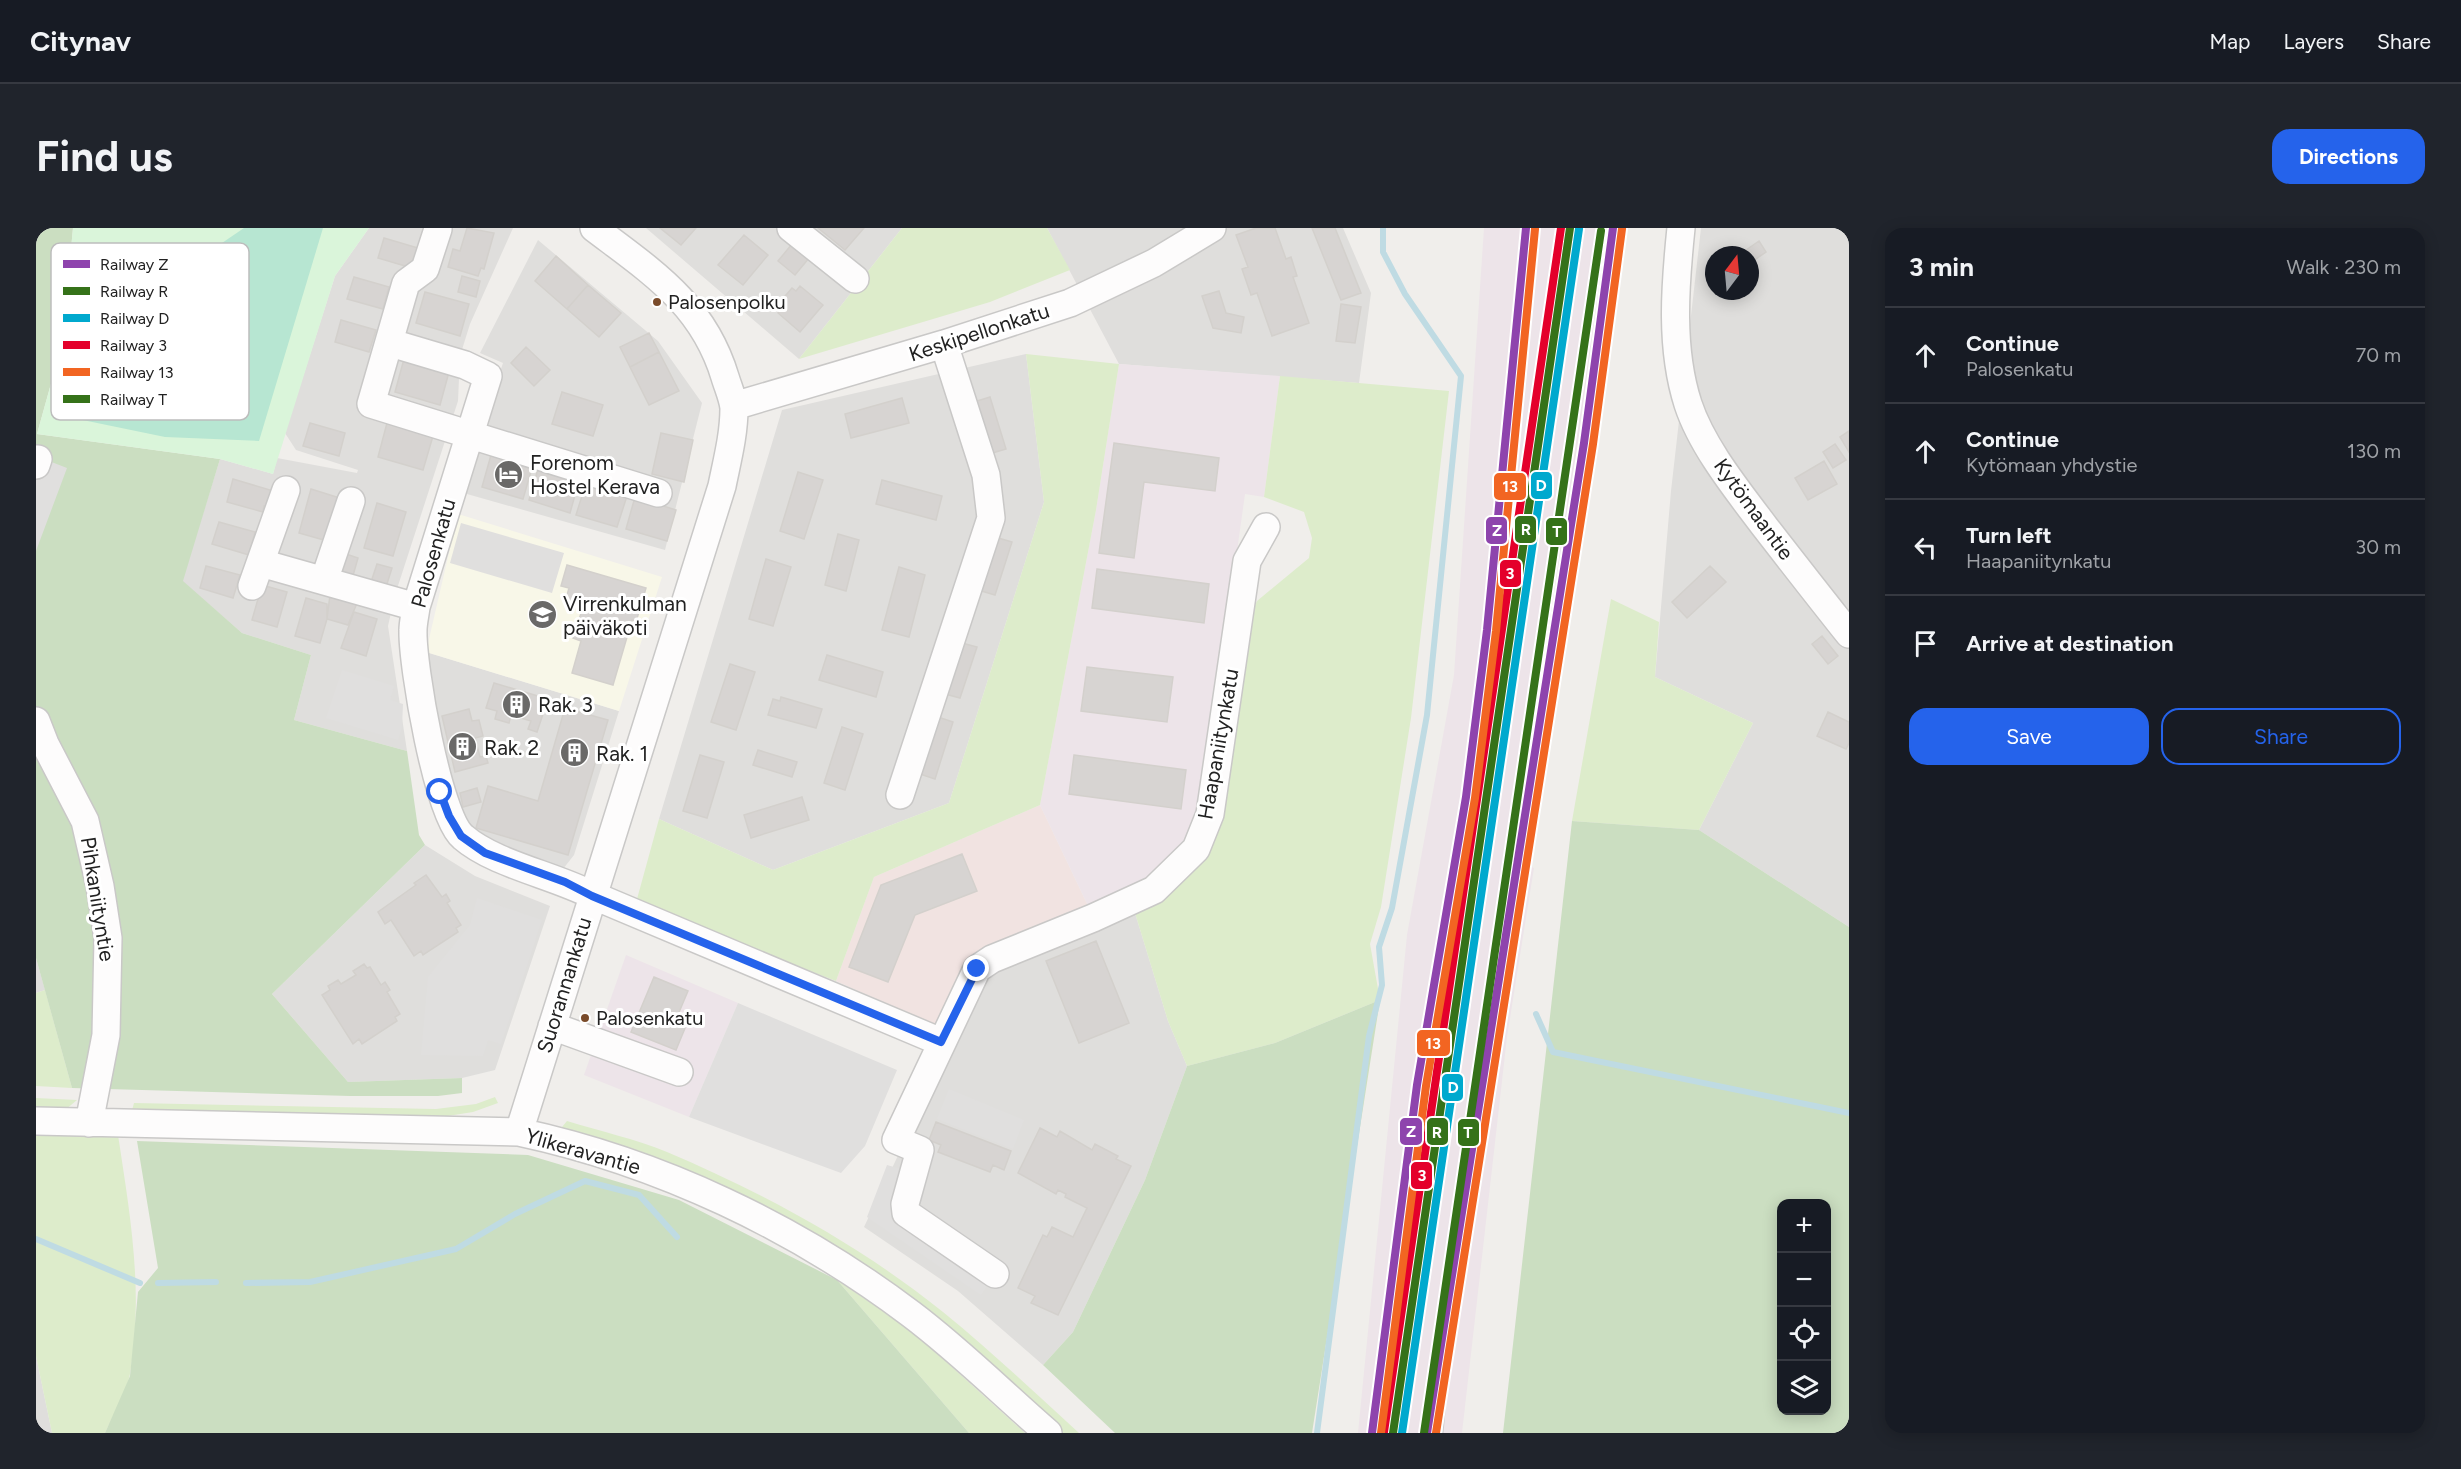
<!DOCTYPE html>
<meta charset="utf-8">
<style>
:root{--surface:#171b24;--page:#20242c;--text:#f1f3f6;--muted:#9ea1a6;--line:#363941;--accent:#2563eb}
body{margin:0;font-family:Figtree,sans-serif;background:var(--page);color:var(--text)}
.controls{position:absolute;right:18px;bottom:18px;display:grid;overflow:hidden;border-radius:12px;box-shadow:0 3px 15px #0003}
.controls button{width:54px;height:54px;display:grid;place-items:center;padding:0;border:0;border-bottom:2px solid var(--line);background:var(--surface);color:var(--text);font:30px sans-serif}
.compass{position:absolute;left:1669px;top:18px;width:54px;height:54px;border-radius:50%;background:var(--surface);box-shadow:0 3px 15px #0003;rotate:16deg}
.stop{position:absolute;width:18px;height:18px;margin:-14px;border:4px solid #2563eb;border-radius:50%;background:#fff}
.stop.end{background:#2563eb;border-color:#fff;box-shadow:0 2px 6px #0008}
.list{margin:0;padding:0;list-style:none}
h2{display:flex;justify-content:space-between;align-items:center;height:78px;margin:0;padding:0 24px;font-size:26px}
h2 small{font-size:20px;font-weight:400;color:var(--muted)}
.list li{display:grid;grid-template-columns:39px 1fr auto;gap:18px;align-items:center;box-sizing:border-box;height:96px;padding:0 24px;border-top:2px solid var(--line)}
.list b{display:block;font-size:22px;white-space:nowrap}
.list p{margin:0;font-size:20px;white-space:nowrap;color:var(--muted)}
.list em{font-size:20px;font-style:normal;color:var(--muted)}
.actions{display:flex;gap:12px;padding:18px 24px}
.actions a{flex:1;padding:14px 0;border:2px solid var(--accent);border-radius:18px;text-align:center;font-size:21px;color:var(--accent)}
.actions .main{background:var(--accent);color:#fff}
.icon{flex:none;width:33px;height:33px;fill:none;stroke:currentColor;stroke-width:2;stroke-linecap:round;stroke-linejoin:round}
.map{position:relative;flex:none;width:1813px;height:1205px;overflow:hidden;border-radius:18px}
header{display:flex;align-items:center;gap:36px;box-sizing:border-box;height:84px;padding:0 30px;background:var(--surface);border-bottom:2px solid var(--line)}
header strong{font-size:28px}
nav{display:flex;gap:33px;margin-inline-start:auto;font-size:21px}
.intro{display:flex;align-items:center;justify-content:space-between;box-sizing:border-box;height:144px;padding:0 36px}
h1{margin:0;font-size:42px}
.button{padding:15px 27px;border-radius:18px;background:var(--accent);color:#fff;font-size:21px;font-weight:700}
main{display:flex;gap:36px;padding:0 36px}
aside{flex:1;background:var(--surface);border-radius:18px;box-shadow:0 3px 15px #0003}
.map>svg:first-child{display:block}
.residential{fill:#dfdedc;fill-rule:evenodd}
.commercial{fill:#f1e3e1}
.industrial{fill:#ede4e9}
.education{fill:#f8f7e8}
.grass{fill:#ddeccb}
.forest{fill:#cbdec1;fill-rule:evenodd}
.park{fill:#daf5da}
.pitch{fill:#b7e6d2}
.parking{fill:#e0dfde}
.lines{fill:none;stroke-linecap:round;stroke-linejoin:round}
.stream{stroke:#bfdbe3;stroke-width:6}
.building{fill:#d7d4d2;stroke:#d3d0cc;stroke-width:1.5}
.minor-casing{stroke:#c9c8c7;stroke-width:30}
.minor{stroke:#fdfcfc;stroke-width:27}
.rail-casing{stroke:#ccc;stroke-width:7}
.rail{stroke:#fff;stroke-width:4.5;stroke-dasharray:14;stroke-linecap:butt}
.rail-1-casing{stroke:#fff;stroke-width:12}
.rail-2-casing{stroke:#fff;stroke-width:12}
.rail-3-casing{stroke:#fff;stroke-width:12}
.rail-4-casing{stroke:#fff;stroke-width:12}
.rail-5-casing{stroke:#fff;stroke-width:12}
.rail-6-casing{stroke:#fff;stroke-width:12}
.rail-1{stroke:#8e44ad;stroke-width:8}
.rail-2{stroke:#357219;stroke-width:8}
.rail-3{stroke:#00a9ce;stroke-width:8}
.rail-4{stroke:#e4002b;stroke-width:8}
.rail-5{stroke:#f26522;stroke-width:8}
.rail-6{stroke:#357219;stroke-width:8}
.route{stroke:#2563eb;stroke-width:8}
.bus-dot{fill:#7a4b2a;stroke:#fff;stroke-width:2}
.labels{text-anchor:middle;dominant-baseline:central;stroke-width:6;stroke-linejoin:round;paint-order:stroke}
.bus-label{font-size:20px;fill:#222;stroke:#fff;text-anchor:start}
.street-label{font-size:21px;fill:#222;stroke:#fff}
.poi-label{font-size:21px;fill:#222;stroke:#fff;text-anchor:start}
.key{fill:#fff;stroke:#bdbdbd;stroke-width:1.5}
.key-label{font-size:16px;fill:#222}
.line-badge{stroke:#fff;stroke-width:2}
.badge-label{font-size:16px;text-anchor:middle;font-weight:bold;fill:#fff}
</style>
<header>
<strong>Citynav</strong>
<nav><a>Map</a><a>Layers</a><a>Share</a></nav>
</header>
<div class="intro"><h1>Find us</h1><a class="button">Directions</a></div>
<main>
<div class="map">
<svg width="1813" height="1205" viewBox="0 0 1813 1205">
<rect width="100%" height="100%" fill="#f0eeeb"/>
<path class="residential" d="M333,0H477L434,96L424,128L422,173L359,367L352,398L371,523L258,492L275,427L206,405L146,353L184,231L237,246L241,230L321,245L322,242L260,222L249,205L299,48Z
M610,0H866L763,131Z
M1011,0H1307L1335,65L1323,155L1083,136Z
M1665,0H1813V699L1663,602L1717,495L1619,449L1635,263ZM1678,27H1714V63H1678Z
M502,12L622,113L666,175L629,322L424,264L467,135L444,125Z
M990,126L1008,274L913,575L737,642L623,591L746,182Z
M390,424L583,483L538,627L527,641L450,616L432,602L412,562Z
M389,617L439,648L514,678L459,842L426,850L312,854L236,766Z
M1099,685L1132,793L1151,838L1109,952L1037,1104L1007,1137L922,1063L828,999L918,810L928,737Z
M0,730L9,762L0,765Z
M0,1128L16,1205H0Z"/>
<path class="commercial" d="M1004,577L1054,682L949,725L899,797L800,753L838,649Z"/>
<path class="industrial" d="M1448,0H1591L1561,229L1533,377L1493,638L1498,640L1471,809L1426,1205H1322L1371,707L1418,447Z
M1083,136L1244,148L1228,269L1209,266L1165,581L1152,614L1115,651L1054,682L1004,577L1060,282Z
M590,727L702,775L653,889L548,847Z"/>
<path class="education" d="M422,286L626,349L583,483L390,424Z"/>
<path class="grass" d="M866,0H1011L1034,42L954,74L763,131Z
M990,126L1083,136L1060,282L1004,577L838,649L800,753L709,718L601,671L623,591L737,642L913,575L1008,274Z
M1244,148L1413,163L1375,490L1345,679L1334,716L1344,772L1239,815L1151,838L1132,793L1099,685L1164,631L1212,391L1221,373L1273,330L1276,310L1268,284L1228,269Z
M1575,371L1623,394L1619,449L1717,495L1663,602L1536,593Z
M9,762L36,860L0,858V765Z
M459,869L462,875L437,884L399,890L95,886L98,875L400,881L440,876Z
M0,870L41,872L29,882H0Z
M531,893C564,903 599,911 631,924C728,965 825,1018 907,1084C954,1122 998,1164 1043,1205H1026L1020,1200L897,1093L539,909L526,899Z
M0,903L82,907C94,986 108,1065 94,1146C90,1165 77,1187 69,1205H16L0,1128Z
M801,1052L875,1102L989,1205H933Z"/>
<path class="forest" d="M0,0H37L26,116L1,206L184,231L147,353L206,405L275,427L258,492L371,523L383,607L389,617L236,766L312,854L426,850V865L402,868H314L36,860L0,730Z
M1536,593L1663,602L1813,699V1205H1467ZM1746,976H1790V1182H1746Z
M1344,772L1276,1205H1079L1007,1137L1037,1104L1109,952L1151,838L1239,815Z
M101,913L492,927L643,972L801,1052L933,1205H69L94,1148L102,1064L122,1040Z"/>
<path class="park" d="M37,0H333L299,48L237,246L184,231L1,206L26,116Z"/>
<path class="pitch" d="M208,0H287L223,213L129,209L32,189L44,126L54,105Z"/>
<path class="parking" d="M0,228L31,240L0,323Z
M425,295L528,325L516,365L414,335Z
M306,442L358,458L354,472L367,476L366,499L362,512L290,490Z
M441,670L506,692L465,816L452,812L447,828L385,827L392,749L434,697Z
M702,775L861,842L829,918L805,945L653,889Z
M913,861L988,892L977,921L901,891Z
M851,937L878,945L881,979L959,1046L945,1067L831,989Z"/>
<g class="lines">
<path class="stream" d="M1500,786L1517,824L1813,885
M0,1011L104,1055
M122,1055L180,1054
M210,1055L274,1054L420,1021L479,986L549,953L603,967L641,1009
M1281,1205L1333,808L1346,757L1343,719L1356,680L1391,487L1425,148L1369,66L1347,24V0"/>
</g>
<path class="building" d="M431,0L458,5L448,41L445,40L442,48L412,39L417,21L424,23Z
M624,0H660L645,17Z
M782,0H828L809,22Z
M1220,0H1239L1250,31L1255,29L1261,48L1257,49L1273,95L1236,108L1221,65L1215,67L1206,41L1212,39L1200,7Z
M1276,0H1299L1325,65L1305,72Z
M708,7L732,27L707,57L682,37Z
M348,10L382,20L376,40L342,30Z
M1723,13L1730,24L1714,35V27H1703Z
M756,16L773,30L759,47L742,33Z
M520,28L552,57L531,81L499,53Z
M426,48L444,53L440,69L422,64Z
M318,49L353,59L347,81L311,71Z
M552,57L585,85L563,109L531,81Z
M764,58L787,77L764,104L742,85L748,77L744,74L756,60L760,63Z
M1183,63L1190,85L1208,89L1205,105L1177,100L1166,68Z
M389,64L433,76L424,108L380,95Z
M1305,76L1325,79L1319,115L1300,113Z
M305,92L340,102L333,124L299,114Z
M613,105L623,124L594,139L584,119Z
M490,119L514,142L498,158L475,135Z
M623,124L643,163L613,177L594,139Z
M368,131L413,144L404,177L359,164Z
M526,164L567,177L557,208L516,196Z
M954,169L970,221L953,226L938,174Z
M866,170L873,195L815,210L809,186Z
M274,195L309,205L303,228L267,218Z
M351,195L397,208L387,242L342,229Z
M1813,203V224L1804,209Z
M625,205L657,212L648,254L616,246Z
M1078,215L1183,230L1179,263L1108,254L1098,330L1063,325Z
M1799,216L1810,232L1797,240L1787,224Z
M455,227L496,240L487,271L446,259Z
M1788,233L1801,256L1772,272L1759,250Z
M502,241L543,253L534,285L493,272Z
M762,244L787,252L768,311L744,303Z
M197,251L244,265L239,281L228,278L227,284L191,274Z
M846,252L906,268L900,292L840,276Z
M550,255L591,268L581,299L540,287Z
M275,261L307,271L295,314L263,305Z
M599,269L640,282L631,313L590,301Z
M341,275L370,284L357,328L328,320Z
M183,294L219,304L213,327L176,316Z
M802,306L823,312L810,363L789,357Z
M959,309L976,314L959,367L942,362Z
M307,325L322,330L316,351L300,347Z
M730,331L755,339L737,398L713,391Z
M341,336L356,340L349,362L334,357Z
M531,337L610,360L600,394L596,392L577,457L536,445L545,413L537,410L547,379L529,374L533,360L525,358Z
M170,338L204,347L197,370L164,360Z
M1674,338L1690,354L1651,390L1636,374Z
M863,339L889,347L873,409L846,402Z
M1061,341L1173,356L1168,395L1056,380Z
M226,357L251,364L241,399L216,392Z
M294,367L321,375L312,397L291,391Z
M270,370L291,376V391L284,415L259,408Z
M318,384L341,391L330,428L305,420Z
M1786,408L1802,428L1792,436L1776,416Z
M926,415L941,419L924,470L909,466Z
M791,427L847,444L840,469L783,452Z
M694,436L719,444L700,502L675,494Z
M1051,439L1137,449L1131,494L1045,483Z
M458,455L512,471L501,504L492,501L495,493L475,487L473,495L459,491L461,483L450,480Z
M745,469L786,481L780,500L732,487L737,471L744,473Z
M529,480L572,492L532,627L440,600L452,558L502,573Z
M433,481L436,493L443,492L447,508L439,510L444,529L450,528L452,535L419,544L406,488Z
M1792,484L1813,494V515L1810,521L1781,508Z
M902,489L917,494L899,551L884,546Z
M806,499L827,506L809,562L788,555Z
M722,522L761,534L756,549L717,537Z
M664,527L688,534L671,590L647,583Z
M1038,527L1150,542L1145,581L1033,566Z
M441,560L445,574L427,579L424,565Z
M766,569L773,592L715,610L708,587Z
M926,626L941,663L879,687L852,754L813,739L845,657Z
M390,647L406,669L410,666L414,673L411,675L425,697L420,700L422,704L387,727L385,723L378,728L355,692L349,696L342,684L380,657L378,655Z
M1060,713L1093,795L1043,815L1010,733Z
M328,736L331,740L334,739L345,757L349,754L354,762L351,764L364,786L359,789L361,793L326,816L323,811L317,816L286,767L294,762L292,758L302,752L305,756L320,747L317,743Z
M618,749L652,763L641,789L652,793L640,822L595,804Z
M900,894L975,923L968,942L957,937L954,944L902,924L905,917L893,912Z
M1004,900L1021,909L1024,903L1056,922L1059,916L1082,928L1080,931L1095,938L1022,1087L995,1075L999,1068L982,1060L1007,1007L1011,1009L1016,999L1037,1009L1051,980L1029,969L1030,966L1022,962L1020,966L982,945Z"/>
<g class="lines">
<defs>
<path id="minor" d="M755,0L819,51
M1645,0C1639,58 1634,120 1652,176C1666,219 1702,263 1729,299C1757,335 1785,371 1813,406
M402,1L389,41L370,55L335,176L622,265
M355,115L429,137L452,148L380,379C379,387 377,395 377,402C376,437 402,589 427,609C458,636 517,647 556,667L905,814
M698,178L908,116L1034,75L1118,35L1176,0
M0,237L2,231
M225,335L380,379
M288,353L315,273
M216,358L250,262
M0,493L9,516L49,593L64,658L72,710L70,807L53,895
M864,567L955,290L950,247L908,116
M516,798L643,844
M0,893L483,904C623,934 760,999 875,1086C923,1122 967,1166 1012,1205
M483,904L686,258C691,233 698,207 698,180C697,170 692,159 689,149C667,76 616,44 558,0
M959,1046L870,985L869,976L884,922L860,912L941,741L956,731L1057,690L1118,662L1160,621L1174,586L1211,333L1230,299"/>
</defs>
<use href="#minor" class="minor-casing"/>
<use href="#minor" class="minor"/>
<defs>
<path id="rail" d="M1404,1205L1415,1083L1434,936"/>
</defs>
<use href="#rail" class="rail-casing"/>
<use href="#rail" class="rail"/>
<defs>
<path id="rail-1" d="M1336,1205L1381,857L1430,569L1451,402L1490,0
M1391,1205L1548,215L1577,0"/>
<path id="rail-2" d="M1357,1205L1534,0"/>
<path id="rail-3" d="M1366,1205L1543,1"/>
<path id="rail-4" d="M1348,1204L1525,0"/>
<path id="rail-5" d="M1345,1205L1390,858L1439,570L1460,403L1499,1
M1400,1205L1557,216L1586,1"/>
<path id="rail-6" d="M1388,1205L1565,3"/>
</defs>
<use href="#rail-1" class="rail-1-casing"/>
<use href="#rail-2" class="rail-2-casing"/>
<use href="#rail-3" class="rail-3-casing"/>
<use href="#rail-4" class="rail-4-casing"/>
<use href="#rail-5" class="rail-5-casing"/>
<use href="#rail-6" class="rail-6-casing"/>
<use href="#rail-1" class="rail-1"/>
<use href="#rail-2" class="rail-2"/>
<use href="#rail-3" class="rail-3"/>
<use href="#rail-4" class="rail-4"/>
<use href="#rail-5" class="rail-5"/>
<use href="#rail-6" class="rail-6"/>
</g>
<g class="lines">
<path class="route" d="M404,564L413,588L425,608L449,625L529,654L556,668L905,814L941,741"/>
</g>
<defs>
<symbol id="hotel-disc" viewBox="-11 -11 22 22"><circle r="9.5" fill="#6a6968" stroke="#fff"/><path d="M-6-4.5h1.5V1H6V5H4.5V3h-9V5H-6ZM-4 0a1.8 1.8 0 1 1 3.6 0ZM.5 0V-2.5h3Q6-2.5 6 0Z" fill="#fff"/></symbol>
<symbol id="school-disc" viewBox="-11 -11 22 22"><circle r="9.5" fill="#6a6968" stroke="#fff"/><path d="M0-5L7-2L0 1L-7-2ZM-4 1L0 2.5L4 1V4Q0 6-4 4Z" fill="#fff"/></symbol>
<symbol id="building-disc" viewBox="-11 -11 22 22"><circle r="9.5" fill="#6a6968" stroke="#fff"/><path d="M-4-6H4V6H1V3H-1V6H-4ZM-2.5-4.3h1.7v1.8h-1.7ZM.8-4.3h1.7v1.8H.8ZM-2.5-1h1.7V.8h-1.7ZM.8-1h1.7V.8H.8Z" fill="#fff"/></symbol>
</defs>
<g fill-rule="evenodd">
<use href="#hotel-disc" x="456" y="230" width="33" height="33"/>
<use href="#school-disc" x="490" y="370" width="33" height="33"/>
<use href="#building-disc" x="464" y="460" width="33" height="33"/>
<use href="#building-disc" x="410" y="502" width="33" height="33"/>
<use href="#building-disc" x="522" y="508" width="33" height="33"/>
</g>
<g class="bus-dot">
<circle cx="621" cy="74" r="5"/>
<circle cx="549" cy="790" r="5"/>
</g>
<g class="labels">
<g class="bus-label">
<text x="632" y="74">Palosenpolku</text>
<text x="560" y="790">Palosenkatu</text>
</g>
<g class="street-label">
<text transform="translate(943 104) rotate(-18)">Keskipellonkatu</text>
<text transform="translate(1718 281) rotate(54)">Kytömaantie</text>
<text transform="translate(397 325) rotate(-74)">Palosenkatu</text>
<text transform="translate(1182 516) rotate(-80)">Haapaniitynkatu</text>
<text transform="translate(62 671) rotate(81)">Pihkaniityntie</text>
<text transform="translate(528 757) rotate(-73)">Suorannankatu</text>
<text transform="translate(547 923) rotate(16)">Ylikeravantie</text>
</g>
<g class="poi-label">
<text x="494" y="234">Forenom<tspan x="494" dy="24">Hostel Kerava</tspan></text>
<text x="527" y="375">Virrenkulman<tspan x="527" dy="24">päiväkoti</tspan></text>
<text x="502" y="476">Rak. 3</text>
<text x="448" y="519">Rak. 2</text>
<text x="560" y="525">Rak. 1</text>
</g>
</g>
<rect x="15" y="15" width="198" height="177" rx="9" class="key"/>
<rect x="27" y="32" width="27" height="8" fill="#8e44ad"/>
<rect x="27" y="59" width="27" height="8" fill="#357219"/>
<rect x="27" y="86" width="27" height="8" fill="#00a9ce"/>
<rect x="27" y="113" width="27" height="8" fill="#e4002b"/>
<rect x="27" y="140" width="27" height="8" fill="#f26522"/>
<rect x="27" y="167" width="27" height="8" fill="#357219"/>
<g class="key-label">
<text x="64" y="42">Railway Z</text>
<text x="64" y="69">Railway R</text>
<text x="64" y="96">Railway D</text>
<text x="64" y="123">Railway 3</text>
<text x="64" y="150">Railway 13</text>
<text x="64" y="177">Railway T</text>
</g>
<g class="line-badge">
<rect x="1494" y="243" width="23" height="29" rx="6" fill="#00a9ce"/>
<rect x="1457" y="244" width="34" height="29" rx="6" fill="#f26522"/>
<rect x="1478" y="287" width="23" height="29" rx="6" fill="#357219"/>
<rect x="1449" y="288" width="23" height="29" rx="6" fill="#8e44ad"/>
<rect x="1509" y="289" width="23" height="29" rx="6" fill="#357219"/>
<rect x="1463" y="331" width="23" height="29" rx="6" fill="#e4002b"/>
<rect x="1380" y="801" width="35" height="28" rx="6" fill="#f26522"/>
<rect x="1405" y="845" width="23" height="29" rx="6" fill="#00a9ce"/>
<rect x="1363" y="889" width="24" height="29" rx="6" fill="#8e44ad"/>
<rect x="1390" y="889" width="23" height="29" rx="6" fill="#357219"/>
<rect x="1421" y="890" width="23" height="29" rx="6" fill="#357219"/>
<rect x="1374" y="933" width="23" height="29" rx="6" fill="#e4002b"/>
</g>
<g class="badge-label">
<text x="1505" y="263">D</text>
<text x="1474" y="264">13</text>
<text x="1490" y="307">R</text>
<text x="1461" y="308">Z</text>
<text x="1521" y="309">T</text>
<text x="1474" y="351">3</text>
<text x="1397" y="821">13</text>
<text x="1417" y="865">D</text>
<text x="1375" y="909">Z</text>
<text x="1401" y="910">R</text>
<text x="1432" y="910">T</text>
<text x="1386" y="953">3</text>
</g>
</svg>
<div class="controls">
<button>+</button>
<button>−</button>
<button><svg class="icon" aria-label="locate" viewBox="0 0 24 24"><circle cx="12" cy="12" r="6"/><path d="M12 2v4M12 18v4M2 12h4M18 12h4"/></svg></button>
<button><svg class="icon" aria-label="layers" viewBox="0 0 24 24"><path d="M12 4l9 5-9 5-9-5zM3 14l9 5 9-5"/></svg></button>
</div>
<svg class="compass" viewBox="-18 -18 36 36"><path d="M0-13l5 13h-10z" fill="#e53935"/><path d="M0 13l5-13h-10z" fill="#9ea1a6"/></svg>
<div class="stop" style="left:404px;top:564px"></div>
<div class="stop end" style="left:941px;top:741px"></div>
</div>
<aside>
<h2>3 min<small>Walk · 230 m</small></h2>
<ul class="list">
<li><svg class="icon" aria-label="ahead" viewBox="0 0 24 24"><path d="M12 20V5M6 11l6-6 6 6"/></svg><div><b>Continue</b><p>Palosenkatu</p></div><em>70 m</em></li>
<li><svg class="icon" aria-label="ahead" viewBox="0 0 24 24"><path d="M12 20V5M6 11l6-6 6 6"/></svg><div><b>Continue</b><p>Kytömaan yhdystie</p></div><em>130 m</em></li>
<li><svg class="icon" aria-label="left" viewBox="0 0 24 24"><path d="M17 20v-9H6M10 6l-5 5 5 5"/></svg><div><b>Turn left</b><p>Haapaniitynkatu</p></div><em>30 m</em></li>
<li><svg class="icon" aria-label="arrive" viewBox="0 0 24 24"><path d="M6 21V4h12l-3 4 3 4H6"/></svg><div><b>Arrive at destination</b></div></li>
</ul>
<div class="actions"><a class="main">Save</a><a>Share</a></div>
</aside>
</main>
